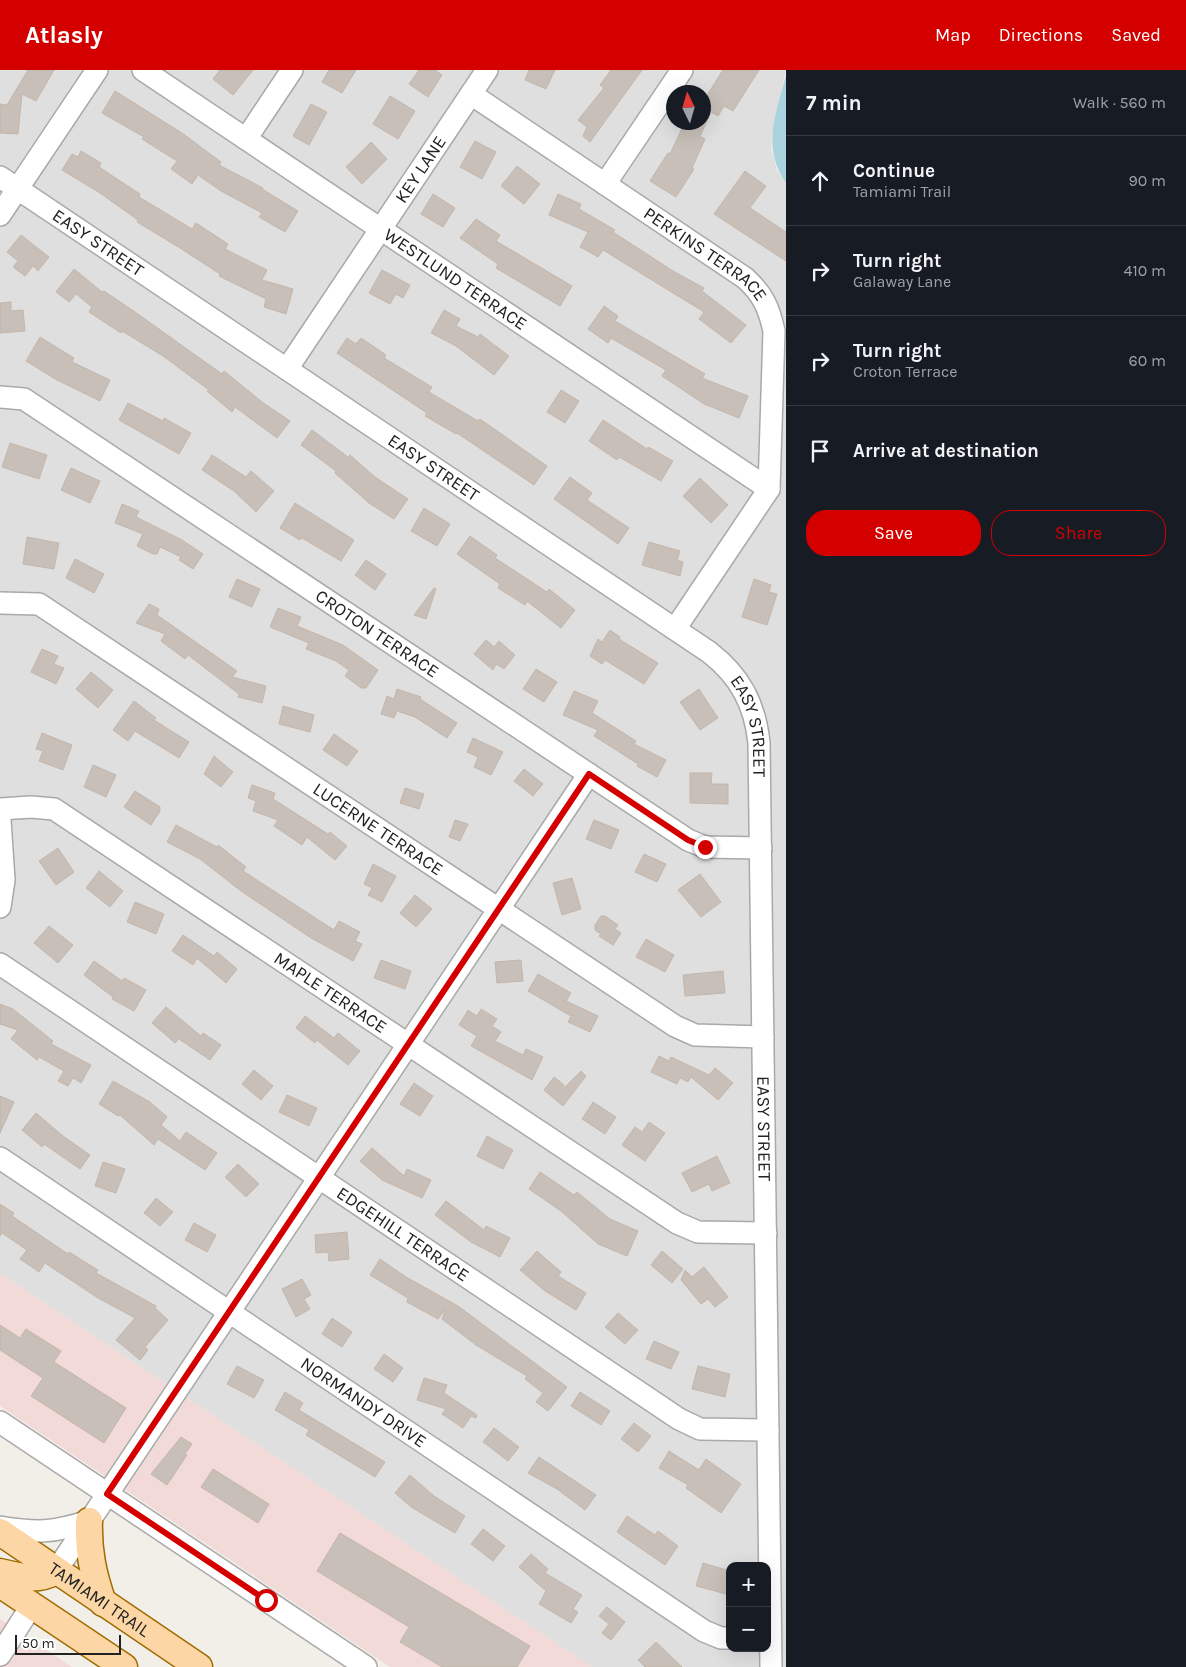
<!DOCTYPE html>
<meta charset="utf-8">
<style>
:root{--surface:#171b24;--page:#242831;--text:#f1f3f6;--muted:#9ea1a6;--line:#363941;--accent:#d40000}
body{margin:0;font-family:Karla,sans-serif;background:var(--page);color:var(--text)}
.controls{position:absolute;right:15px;bottom:15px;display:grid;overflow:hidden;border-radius:10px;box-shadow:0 5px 20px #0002}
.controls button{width:45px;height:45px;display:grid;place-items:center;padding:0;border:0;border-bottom:1px solid var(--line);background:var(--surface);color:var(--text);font:25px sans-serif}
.compass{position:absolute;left:666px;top:15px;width:45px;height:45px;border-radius:50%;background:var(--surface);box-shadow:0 5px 20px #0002;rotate:355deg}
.scale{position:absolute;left:15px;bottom:12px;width:106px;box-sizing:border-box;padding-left:5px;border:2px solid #222;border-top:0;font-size:14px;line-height:18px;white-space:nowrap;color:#222;-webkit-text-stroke:4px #fff;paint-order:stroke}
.stop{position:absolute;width:15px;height:15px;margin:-11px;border:4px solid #d40000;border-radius:50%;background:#fff}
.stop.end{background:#d40000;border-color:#fff;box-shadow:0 1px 5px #0008}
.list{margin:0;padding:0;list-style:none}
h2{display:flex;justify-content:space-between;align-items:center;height:65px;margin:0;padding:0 20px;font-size:21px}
h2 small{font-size:16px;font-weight:400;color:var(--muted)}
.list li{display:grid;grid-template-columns:32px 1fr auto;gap:15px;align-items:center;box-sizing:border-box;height:90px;padding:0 20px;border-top:1px solid var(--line)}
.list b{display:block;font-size:19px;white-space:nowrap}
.list p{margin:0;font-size:16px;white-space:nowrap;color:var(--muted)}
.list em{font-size:16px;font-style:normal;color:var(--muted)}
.actions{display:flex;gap:10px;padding:15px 20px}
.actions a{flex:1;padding:11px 0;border:1px solid var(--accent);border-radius:20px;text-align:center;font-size:18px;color:var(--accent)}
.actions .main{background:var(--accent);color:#fff}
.icon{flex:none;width:28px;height:28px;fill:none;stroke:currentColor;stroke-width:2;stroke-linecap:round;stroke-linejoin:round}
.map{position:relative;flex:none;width:786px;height:1597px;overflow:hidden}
header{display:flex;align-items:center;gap:30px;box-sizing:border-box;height:70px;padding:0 25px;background:var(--accent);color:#fff}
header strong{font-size:24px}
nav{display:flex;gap:28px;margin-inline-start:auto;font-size:18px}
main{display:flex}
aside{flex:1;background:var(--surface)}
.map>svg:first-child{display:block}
.residential{fill:#e0dfdf;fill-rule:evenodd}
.commercial{fill:#f2dad9}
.water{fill:#aad3df}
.building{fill:#c7bfb8;stroke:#c4b6ab}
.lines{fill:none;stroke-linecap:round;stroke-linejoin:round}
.minor-casing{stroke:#a9a9a9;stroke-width:24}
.major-casing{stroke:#a06b00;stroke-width:29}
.minor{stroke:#fff;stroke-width:21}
.major{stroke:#fcd6a4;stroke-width:26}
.route{stroke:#d40000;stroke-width:6}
.labels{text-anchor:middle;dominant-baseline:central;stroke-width:4;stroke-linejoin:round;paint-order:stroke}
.street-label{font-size:18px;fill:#222;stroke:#fff}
</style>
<header>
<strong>Atlasly</strong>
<nav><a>Map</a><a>Directions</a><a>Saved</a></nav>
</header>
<main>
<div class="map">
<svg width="786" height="1597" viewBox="0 0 786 1597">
<rect width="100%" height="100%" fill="#f2efe9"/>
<path class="residential" d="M0,0H786L772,65L771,78L777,100L786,113V1597H592L0,1203ZM674,22H704V52H674ZM730,1496H767V1578H730Z"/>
<path class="commercial" d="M0,1203L592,1597H390L0,1336Z
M0,1549L72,1597H0Z"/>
<path class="water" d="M786,5V113C761,77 776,44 786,5Z"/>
<path class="building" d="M28,0H54L36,31L22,24L18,64L0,63V34L7,35Z
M220,0H253L233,25L213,9Z
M329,0H356L342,23L322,12Z
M419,0H435L442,5L428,27L409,14Z
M529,0H555L546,19L525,10Z
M611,0H642L590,72L583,66L587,57L578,50L604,18L600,15Z
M723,0H759L733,41L724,36L718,46L711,42L700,66L705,69L692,98L694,99L676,127L650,111L668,83L670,84L685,52H704V30Z
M115,21L182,63L221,92L219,95L263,118L262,119L298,141L285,162L259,147L262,143L221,121L198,105L192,114L171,99L177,91L142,69L144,67L102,43Z
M390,26L415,41L398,69L373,54Z
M311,34L327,42L309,75L293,66Z
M475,71L496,82L482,109L460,97Z
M371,72L387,89L362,114L346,97Z
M81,81L101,93L99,97L140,124L139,127L192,159L196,153L228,174L225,179L267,200L262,210L293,219L286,244L264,237L266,229L219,206L220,204L180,178L137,152L138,150L100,123L62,100L72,84L78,87Z
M517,96L540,114L524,134L501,116Z
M745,101L766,116L750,138L786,162V191L714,144Z
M433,124L455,138L443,157L421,144Z
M558,124L581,134L579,139L615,160L613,162L673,201L704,218L702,221L746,255L731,273L699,249L704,242L603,180L598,187L580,177L588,162L549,145Z
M476,149L500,165L496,171L572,216L560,236L496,198L498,194L460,168Z
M21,165L49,187L38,201L33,196L25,206L13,197L18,191L7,182Z
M74,199L102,222L104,221L135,242L222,304L224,301L262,332L290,351L277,368L235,337L232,342L207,321L209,320L163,286L122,261L121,263L89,242L92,237L76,224L69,232L56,222Z
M382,200L410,215L403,228L396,224L390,234L369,223Z
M11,232V241L23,240L25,261L0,263V233Z
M604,236L618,246L615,251L705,304L702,308L748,326L739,348L704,334L662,306L666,300L611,268L608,273L588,259Z
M444,240L460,249L456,256L478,267L480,264L509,286L494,305L456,276L431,263Z
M40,267L74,288L72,292L110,310L100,331L57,310L26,291Z
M347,268L356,274L361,268L386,285L384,288L432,317L429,322L478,351L480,349L547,396L534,415L457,363L456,364L425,346L427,343L337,283Z
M561,320L579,331L565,353L547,342Z
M128,333L163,351L164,348L191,363L179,384L119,350Z
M603,350L647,379L648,377L673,391L661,411L619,387L617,390L589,371Z
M312,360L348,387L350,385L375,407L408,429L394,449L369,433L335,403L336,401L301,375Z
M10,373L47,385L39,409L2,397Z
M212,385L246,407L251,401L274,421L256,442L234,421L202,400Z
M71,398L100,411L90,433L61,420Z
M570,407L592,423L587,430L629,458L618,474L554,429Z
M700,408L728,435L711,453L683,426Z
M295,433L354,470L341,491L302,468L300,470L280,458Z
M122,434L139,441L136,447L182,470L203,484L193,499L179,490L181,487L160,477L157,484H153L137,476L143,464L115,453Z
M424,438L450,454L437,476L411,461Z
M470,466L497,485L495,488L547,522L549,519L575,540L561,558L527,531L525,535L498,518L500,514L457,484Z
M27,467L59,473L54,499L23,494Z
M649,472L680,481L677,490L683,492L680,506L642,495Z
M75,489L104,504L94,523L66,508Z
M366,490L386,504L375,520L355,505Z
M237,509L260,519L252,537L229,527Z
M754,509L771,515L769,522L777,524L767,555L742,547Z
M434,518L436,519L426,549L414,545Z
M149,534L159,539L157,545L237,601L232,607L266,616L262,633L238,627L239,624L188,585L185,589L161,571L165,564L136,553Z
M278,538L301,547L297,556L343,575L378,600L366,618H361L345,606L349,600L336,591L306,579L309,573L270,557Z
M610,560L620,567L619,569L658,593L644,614L605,590L602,594L590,586L598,569L602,572Z
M486,570L494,577L499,571L515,585L504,599L496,594L493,600L474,584Z
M42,579L58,586L54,594L64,598L56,614L31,602Z
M536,599L557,612L544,632L523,619Z
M91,602L113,620L98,638L76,619Z
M397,619L421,627L420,629L457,653L447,668L415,647L397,641L394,648L381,644L387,626L394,629Z
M699,619L718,648L700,660L680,632Z
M574,621L598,631L592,643L636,671L634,674L666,690L657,707L637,696L638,694L594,666L598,660L563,645Z
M134,631L156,648L154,650L189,672L179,688L135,661L128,671L113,660Z
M283,636L314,645L310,662L279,654Z
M42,663L72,675L63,700L39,691L43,681L36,679Z
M334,664L358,681L347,696L323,680Z
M473,668L503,682L491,705L474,697L478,687L467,682Z
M214,686L233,702L221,717L204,704Z
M93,695L116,705L106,727L84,717Z
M524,699L543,714L533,726L514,711Z
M690,703H712L711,714H728V734L690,733Z
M252,715L275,723L273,729L328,764L330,762L347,776L335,790L307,767L302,775L274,756L278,750L253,741L256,731L248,728Z
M405,718L424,724L419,739L400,733Z
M135,721L160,737V741L151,755L124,737Z
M455,750L468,754L460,771L449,767Z
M594,750L619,760L611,779L586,769Z
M176,755L217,777L218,775L246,797L243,801L334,860L339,851L360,862L355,871L362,874L353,891L311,868L241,821L200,789L167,772Z
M58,778L74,802L56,815L39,791Z
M644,784L666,794L657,812L635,802Z
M373,794L396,806L382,832L368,825L372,818L364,814Z
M99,801L123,821L110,837L86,818Z
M700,804L721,832L701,847L678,820Z
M572,808L581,839L562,845L553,813Z
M415,825L432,839L416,857L400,843Z
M135,832L164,844L156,864L127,852Z
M601,846H605L618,855L615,859L621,863L613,875L599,866L601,864L595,860V855Z
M49,856L73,875L58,893L34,873Z
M183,865L214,886L217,882L237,899L226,913L197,888L193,895L172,881Z
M646,869L674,885L665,902L636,887Z
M381,890L411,901L405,919L374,908Z
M521,890L523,911L497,913L495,892Z
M94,891L122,911L124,908L146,920L134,941L112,929L113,927L84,905Z
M723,901L725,923L685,926L683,905Z
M538,904L571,923L566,931L598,946L590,962L568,952L571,946L528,921Z
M0,934L13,939L53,971L51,974L91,995L81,1013L73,1008L68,1016L58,1011L64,1001L39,987L37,990L11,969L18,960L0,954Z
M166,937L201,966L203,963L221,975L210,990L179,969L175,973L152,953Z
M481,939L497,949L492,956L501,962L495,971L523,985L526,979L543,987L532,1010L471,976L477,966L459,955L468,940L477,946Z
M305,946L334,968L338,963L360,981L348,995L317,970L315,973L296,958Z
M659,986L669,991L671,987L709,1005L715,998L733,1013L718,1030L691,1007L688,1012L680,1008L677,1014L651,1002Z
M254,1000L273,1016L261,1030L242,1014Z
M581,1001L586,1006L563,1036L544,1020L554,1007L564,1015L562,1020Z
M113,1011L150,1032L167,1047L161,1055L180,1071L186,1062L217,1083L205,1100L158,1069L154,1075L120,1045L118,1046L99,1034Z
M414,1013L433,1026L420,1046L400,1034Z
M287,1025L317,1038L309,1056L279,1042Z
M0,1026L14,1032L0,1063Z
M593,1032L616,1047L605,1064L582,1049Z
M36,1043L63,1066L90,1085L80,1099L44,1074L42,1077L22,1060Z
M649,1052L665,1063L645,1091L622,1075L635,1057L642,1062Z
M487,1066L513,1080L503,1099L477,1086Z
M372,1078L404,1106L407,1099L431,1110L422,1128L382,1110L360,1091Z
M717,1086L730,1113L712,1121L709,1114L692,1122L682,1103Z
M103,1092L125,1099L116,1123L95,1116Z
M238,1094L259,1114L246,1127L225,1107Z
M540,1102L574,1125L577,1122L610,1149L638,1161L627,1186L598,1174L561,1141L529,1119Z
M156,1128L173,1142L160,1156L144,1143Z
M446,1131L484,1160L486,1156L510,1168L500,1187L471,1172L435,1145Z
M0,1134L14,1143L12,1146L68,1184L69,1182L98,1200L96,1203L156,1236L155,1238L168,1250L145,1277L148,1280L140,1290L116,1270L135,1248L98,1228L45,1193L39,1202L20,1189L27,1180L2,1163L0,1166Z
M194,1153L216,1165L207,1182L185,1170Z
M347,1162L349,1189L329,1191L328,1182L316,1183L315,1165Z
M537,1181L561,1202L558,1206L586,1223L576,1240L545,1221L520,1200Z
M662,1181L683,1199L672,1213L651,1195Z
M380,1189L406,1207L458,1236L567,1317L548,1341L536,1332L543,1323L525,1309L527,1306L476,1275L442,1249L446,1238L438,1249L407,1232L408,1228L370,1205Z
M704,1197L728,1227L715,1237L708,1229L701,1234L681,1210L685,1200L692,1207Z
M302,1209L311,1225L304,1229L310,1239L296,1247L282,1219Z
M618,1243L638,1260L625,1274L605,1257Z
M332,1248L352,1262L342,1277L322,1264Z
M0,1255L20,1268L26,1259L61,1281L54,1292L126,1338L104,1373L31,1326L43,1308L0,1280Z
M654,1271L679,1282L671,1299L646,1289Z
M384,1284L403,1298L393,1312L374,1299Z
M237,1296L264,1310L254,1328L227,1314Z
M698,1296L730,1304L725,1327L692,1319Z
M424,1308L447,1315L444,1323L477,1345L476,1348L471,1346L463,1358L442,1344L446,1339L417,1330Z
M285,1322L303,1333L299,1340L385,1392L375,1407L306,1365L309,1360L275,1340Z
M580,1322L610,1341L601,1355L571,1336Z
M634,1353L651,1366L638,1382L621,1369Z
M494,1358L519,1377L508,1391L483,1372Z
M181,1367L192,1374L185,1384L187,1385L167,1415L151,1404Z
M669,1381L699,1400L706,1389L741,1414L721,1443L686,1418L688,1415L659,1398Z
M539,1387L596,1425L585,1440L557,1419L528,1403Z
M213,1399L269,1434L258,1453L201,1417Z
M410,1405L434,1426L465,1446L455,1463L411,1437L395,1423Z
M627,1446L655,1465L658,1461L678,1476L665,1495L617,1462Z
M483,1459L505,1476L493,1491L471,1474Z
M340,1463L530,1576L517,1597H442L400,1572L409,1557L317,1501Z
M531,1484L548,1499L545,1503L582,1525L573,1539L578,1542L571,1553L539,1534L546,1521L519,1497Z
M703,1493L730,1501V1525L696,1516Z
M607,1537L625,1552L611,1570L602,1563L609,1554L599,1546Z
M656,1572L682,1597H645L638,1590Z"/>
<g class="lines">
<defs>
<g id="minor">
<path id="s1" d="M143,0L769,419"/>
<path id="s2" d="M471,24L745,208C763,224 769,238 774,261L769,419L675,559"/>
<path d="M246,69L292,0"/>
<path id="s3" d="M0,107L709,582C740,606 755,634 759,673L771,1597"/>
<path d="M605,114L682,0"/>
<path d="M0,145L97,0"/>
<path id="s4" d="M287,299L487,0"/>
<path id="s5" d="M0,327L24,329L688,770L705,777L761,778"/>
<path id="s6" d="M0,533L39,534L675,956L695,965L763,967"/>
<path id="s7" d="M0,739L31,737L54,739L677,1153L698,1162L766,1163"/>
<path d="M0,750L4,810L0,837"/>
<path id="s8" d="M0,894L679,1349L700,1359L768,1360"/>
<path id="s9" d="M0,1088L704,1561L721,1568H730"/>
<path d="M0,1352L366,1597"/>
<path d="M0,1457C37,1463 53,1463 89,1451"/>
<path d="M56,1501L589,704"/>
<path d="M0,1585L32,1535"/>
</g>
<g id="major">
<path d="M89,1451C88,1481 93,1504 103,1533"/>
<path id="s10" d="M0,1462L199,1597"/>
<path d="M0,1502C21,1507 37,1512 56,1501"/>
<path d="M0,1514L124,1597"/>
</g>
</defs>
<use href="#minor" class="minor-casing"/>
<use href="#major" class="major-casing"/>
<use href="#minor" class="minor"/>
<use href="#major" class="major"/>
</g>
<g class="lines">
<path class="route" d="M266,1530L107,1424L589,704L688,770L705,777"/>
</g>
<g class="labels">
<g class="street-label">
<text stroke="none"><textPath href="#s4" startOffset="240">KEY LANE</textPath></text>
<text stroke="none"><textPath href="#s3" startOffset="118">EASY STREET</textPath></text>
<text stroke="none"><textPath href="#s2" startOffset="284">PERKINS TERRACE</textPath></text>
<text stroke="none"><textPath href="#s1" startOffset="376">WESTLUND TERRACE</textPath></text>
<text stroke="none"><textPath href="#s3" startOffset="522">EASY STREET</textPath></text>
<text stroke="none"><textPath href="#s5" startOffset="448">CROTON TERRACE</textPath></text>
<text stroke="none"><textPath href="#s3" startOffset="942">EASY STREET</textPath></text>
<text stroke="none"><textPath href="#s6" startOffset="446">LUCERNE TERRACE</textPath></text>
<text stroke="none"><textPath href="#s7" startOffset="386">MAPLE TERRACE</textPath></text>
<text stroke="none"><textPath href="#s3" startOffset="1346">EASY STREET</textPath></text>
<text stroke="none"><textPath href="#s8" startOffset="485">EDGEHILL TERRACE</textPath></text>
<text stroke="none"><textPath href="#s9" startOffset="438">NORMANDY DRIVE</textPath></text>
<text stroke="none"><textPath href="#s10" startOffset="120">TAMIAMI TRAIL</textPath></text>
</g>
</g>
</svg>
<div class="controls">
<button>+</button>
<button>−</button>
</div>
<svg class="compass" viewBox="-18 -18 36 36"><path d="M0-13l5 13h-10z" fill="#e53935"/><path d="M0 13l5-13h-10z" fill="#9ea1a6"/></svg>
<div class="scale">50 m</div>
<div class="stop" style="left:266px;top:1530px"></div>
<div class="stop end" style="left:705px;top:777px"></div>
</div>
<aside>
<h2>7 min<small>Walk · 560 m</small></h2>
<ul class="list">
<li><svg class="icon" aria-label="ahead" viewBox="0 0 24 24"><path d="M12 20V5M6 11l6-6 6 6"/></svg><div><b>Continue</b><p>Tamiami Trail</p></div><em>90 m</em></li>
<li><svg class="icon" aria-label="right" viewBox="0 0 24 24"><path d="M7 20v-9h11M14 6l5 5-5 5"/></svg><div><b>Turn right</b><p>Galaway Lane</p></div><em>410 m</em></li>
<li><svg class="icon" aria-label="right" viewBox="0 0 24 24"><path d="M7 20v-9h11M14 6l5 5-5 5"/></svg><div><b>Turn right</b><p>Croton Terrace</p></div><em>60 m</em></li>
<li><svg class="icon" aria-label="arrive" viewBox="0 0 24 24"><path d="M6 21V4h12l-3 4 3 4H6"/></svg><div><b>Arrive at destination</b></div></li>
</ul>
<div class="actions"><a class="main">Save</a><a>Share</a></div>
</aside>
</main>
